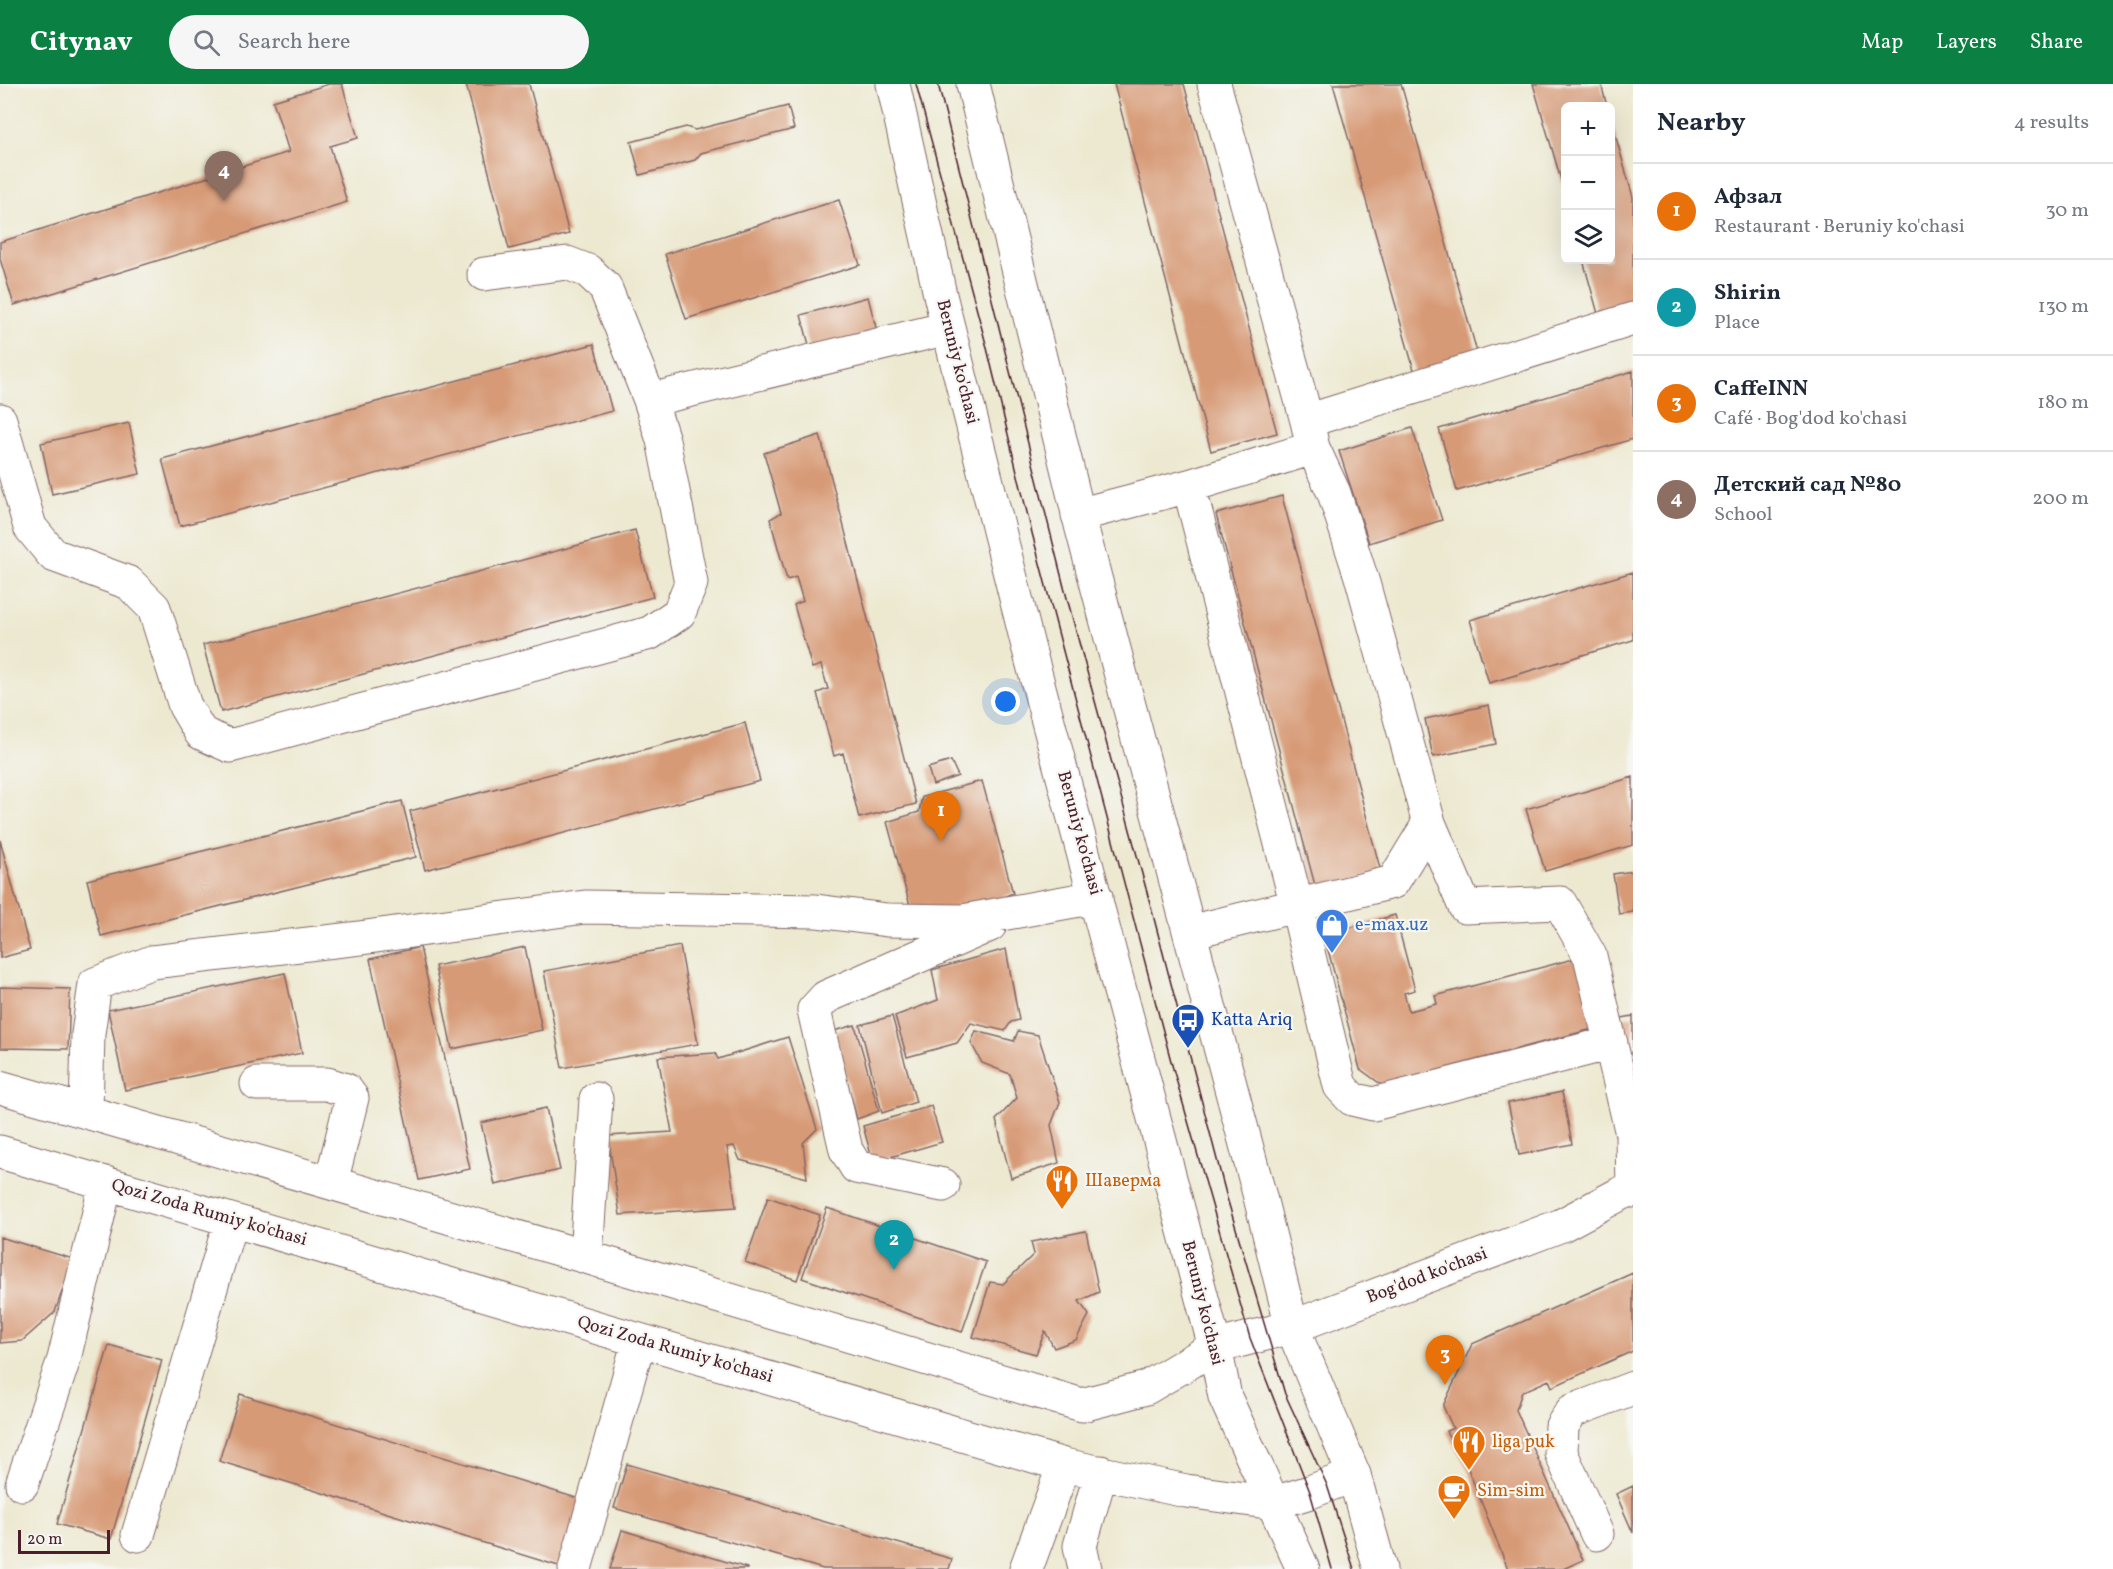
<!DOCTYPE html>
<meta charset="utf-8">
<style>
:root{--surface:#fff;--page:#f6f6f7;--text:#1f2937;--muted:#747a83;--line:#e0e1e3;--accent:#0b8043}
body{margin:0;font-family:Vollkorn,serif;background:var(--page);color:var(--text)}
.controls{position:absolute;right:18px;top:18px;display:grid;overflow:hidden;border-radius:9px;box-shadow:0 6px 24px #0002}
.controls button{width:54px;height:54px;display:grid;place-items:center;padding:0;border:0;border-bottom:2px solid var(--line);background:var(--surface);color:var(--text);font:30px sans-serif}
.scale{position:absolute;left:18px;bottom:15px;width:92px;box-sizing:border-box;padding-left:6px;border:3px solid #4a1f2b;border-top:0;font-size:16px;line-height:21px;white-space:nowrap;color:#4a1f2b;-webkit-text-stroke:4px #f6f6f2;paint-order:stroke}
.you{position:absolute;left:1006px;top:618px;width:21px;height:21px;margin:-15px;border:4px solid #fff;border-radius:50%;background:#1a73e8;box-shadow:0 0 0 9px #1a73e833}
.badge{display:grid;place-items:center;width:39px;height:39px;border-radius:50%;background:var(--accent);color:#fff;font-size:20px;font-weight:700}
.pin{position:absolute;translate:-50% -50px;filter:drop-shadow(0 2px 3px #0008)}
.pin::after{content:'';position:absolute;top:32px;width:21px;height:18px;background:inherit;clip-path:polygon(0 0,100% 0,50% 100%)}
.list{margin:0;padding:0;list-style:none}
h2{display:flex;justify-content:space-between;align-items:center;height:78px;margin:0;padding:0 24px;font-size:26px}
h2 small{font-size:20px;font-weight:400;color:var(--muted)}
.list li{display:grid;grid-template-columns:39px 1fr auto;gap:18px;align-items:center;box-sizing:border-box;height:96px;padding:0 24px;border-top:2px solid var(--line)}
.list b{display:block;font-size:22px;white-space:nowrap}
.list p{margin:0;font-size:20px;white-space:nowrap;color:var(--muted)}
.list em{font-size:20px;font-style:normal;color:var(--muted)}
.icon{flex:none;width:33px;height:33px;fill:none;stroke:currentColor;stroke-width:2;stroke-linecap:round;stroke-linejoin:round}
.map{position:relative;flex:none;width:1633px;height:1485px;overflow:hidden}
header{display:flex;align-items:center;gap:36px;box-sizing:border-box;height:84px;padding:0 30px;background:var(--accent);color:#fff}
header strong{font-size:28px}
nav{display:flex;gap:33px;margin-inline-start:auto;font-size:21px}
.search{width:420px;height:54px;background:var(--page);display:flex;align-items:center;gap:15px;box-sizing:border-box;padding:0 21px;border-radius:33px;color:var(--muted);font-size:22px}
main{display:flex}
aside{flex:1;background:var(--surface)}
.map>svg:first-child{display:block}
.building{fill:#d79a76}
.lines{fill:none;stroke-linecap:round;stroke-linejoin:round}
.minor-casing{stroke:#836665;stroke-width:35}
.major-casing{stroke:#836665;stroke-width:35}
.minor{stroke:#fff;stroke-width:33}
.major{stroke:#fff;stroke-width:33}
.tram{stroke:#4a1f2b;stroke-width:1.5}
.labels{text-anchor:middle;dominant-baseline:central;stroke-width:4.5;stroke-linejoin:round;paint-order:stroke}
.street-label{font-size:18px;fill:#4a1f2b;stroke:#f6f6f2}
.shop-label{font-size:18px;fill:#366cbe;stroke:#f6f6f2;text-anchor:start}
.transit-label{font-size:18px;fill:#164399;stroke:#f6f6f2;text-anchor:start}
.food-label{font-size:18px;fill:#c56008;stroke:#f6f6f2;text-anchor:start}
</style>
<header>
<strong>Citynav</strong>
<div class="search"><svg class="icon" aria-label="search" viewBox="0 0 24 24"><circle cx="10" cy="10" r="6"/><path d="M15 15l6 6"/></svg>Search here</div>
<nav><a>Map</a><a>Layers</a><a>Share</a></nav>
</header>
<main>
<div class="map">
<svg width="1633" height="1485" viewBox="0 0 1633 1485">
<rect width="100%" height="100%" fill="#f6f6f2"/>
<filter id="ink" filterUnits="userSpaceOnUse"><feTurbulence type="fractalNoise" baseFrequency=".0167" numOctaves="2"/><feDisplacementMap in="SourceGraphic" scale="12" xChannelSelector="R" yChannelSelector="G"/><feConvolveMatrix kernelMatrix="1 2 1 2 8 2 1 2 1" color-interpolation-filters="sRGB"/></filter>
<filter id="wash" filterUnits="userSpaceOnUse"><feTurbulence type="fractalNoise" baseFrequency=".008" numOctaves="4" result="noise"/><feDisplacementMap in="SourceGraphic" scale="24" xChannelSelector="R" yChannelSelector="G"/><feGaussianBlur stdDeviation="1.35" result="paint"/><feColorMatrix in="noise" values="0 0 0 0 0 0 0 0 0 0 0 0 0 0 0 0 0 1.4 0 .05"/><feComposite in="paint" operator="in"/></filter>
<g filter="url(#wash)">
<rect width="100%" height="100%" fill="#ede9d1"/>
<g id="blocks">
<path class="building" d="M329,0H342L358,54L330,62L347,118L14,221L0,175V158L289,68L273,17Z
M466,0H529L569,150L509,165Z
M1114,0H1184L1277,349L1211,367Z
M1333,0H1401L1479,275L1416,293Z
M1533,0H1601L1607,22H1566V113Z
M788,22L794,45L701,69L695,76L640,91L631,58L686,43L695,46Z
M1611,36L1633,113V227L1600,237L1583,176H1610Z
M839,116L860,181L686,235L665,170Z
M868,213L879,255L812,272L801,231Z
M594,260L612,327L180,442L162,375Z
M1633,287V355L1457,407L1439,345Z
M129,339L140,390L52,410L41,359Z
M1412,344L1442,436L1369,459L1339,367Z
M820,351L916,720L859,734L843,669L834,672L817,609L828,605L821,581L812,584L794,521L803,517L796,493L787,496L770,435L781,429L764,369Z
M1282,412L1381,788L1316,805L1216,430Z
M635,446L653,513L221,628L203,561Z
M1633,488V556L1489,599L1470,536Z
M1489,621L1496,660L1433,673L1425,635Z
M745,639L760,697L425,786L410,727Z
M951,677L958,692L933,701L928,684Z
M1633,693V761L1545,787L1526,725Z
M982,697L1013,809L991,818L914,836L887,738L919,728L922,713Z
M402,717L416,773L101,852L87,796Z
M0,756L30,866L0,874Z
M1633,787V828L1619,830L1613,790Z
M1395,831L1415,906L1404,909L1409,927L1437,920L1435,912L1577,874L1596,944L1382,1001L1360,985L1324,851Z
M680,862L698,960L562,984L544,887Z
M420,863L470,1085L419,1096L370,875Z
M525,863L542,946L452,965L435,882Z
M1006,865L1019,936L1011,938L1005,947L971,939L957,959L907,973L895,932L938,916L932,886Z
M285,889L302,969L125,1006L108,926Z
M0,903L70,905L68,965L0,964Z
M892,932L916,1018L882,1029L860,941Z
M1633,932V984L1616,935Z
M855,941L879,1027L857,1035L834,947Z
M976,947L1014,957L1018,947L1038,951L1060,1018L1051,1041L1059,1079L1011,1094L996,1036L1017,1014L1010,990L982,979L971,959Z
M788,953L817,1045L803,1059L807,1094L740,1076L734,1062L727,1063L736,1123L620,1131L608,1052L672,1048L658,973L715,969L718,975Z
M1562,1008L1572,1060L1519,1071L1508,1019Z
M931,1022L942,1058L873,1078L863,1042Z
M546,1024L560,1086L495,1101L481,1039Z
M768,1113L820,1131L797,1196L745,1178Z
M827,1124L986,1178L962,1248L802,1194Z
M1086,1147L1099,1208L1079,1217L1089,1231L1076,1256L1054,1264L1045,1247L1036,1270L973,1253L990,1198L1003,1200L1034,1170L1031,1158Z
M0,1153L73,1175L55,1228L22,1257L0,1259Z
M1633,1189V1267L1552,1303L1549,1296L1522,1308L1516,1326L1583,1476L1563,1485H1508L1469,1387L1446,1347L1453,1344L1443,1322L1472,1260Z
M109,1261L162,1276L111,1455L57,1440Z
M240,1310L586,1417L565,1484L219,1377Z
M627,1380L952,1475L949,1485H823L614,1424Z
M1633,1402V1449L1616,1410Z
M622,1446L747,1484V1485H610Z"/>
</g>
</g>
<g filter="url(#ink)">
<use href="#blocks" fill-opacity="0" stroke="#836665" stroke-width="1.5"/>
<g class="lines">
<defs>
<path id="minor" d="M1214,0L1307,337
M484,190L567,179L588,187L605,203L650,316
M0,336L30,443L53,471L129,499L154,524L185,622L201,649L230,662L650,549L679,529L691,499L663,356L650,316L948,244
M1189,402L1297,822L1340,1002L1352,1015L1373,1020L1611,959
M1078,431L1189,402L1313,364L1307,337L1633,235
M1429,739L1465,823L1560,819L1590,872L1632,1050L1633,1107
M1190,848L1393,798L1429,739L1363,499L1334,409L1313,364
M257,1000H327L346,1006L352,1014L331,1099
M0,1003L586,1173L1082,1321L1146,1304L1215,1263L1292,1243L1562,1141L1633,1103
M86,1028L88,950L95,900L152,878L360,854L585,823L816,827L887,836L963,837L1096,813
M0,1068L1064,1381L1186,1407L1274,1419L1310,1408L1354,1391
M943,1101L856,1083L846,1066L814,926L826,913L990,841
M586,1173L596,1015
M22,1400L64,1275L106,1099
M1597,1450L1561,1369L1562,1342L1572,1327L1633,1304
M138,1451L231,1136
M575,1485L639,1256
M1026,1485L1064,1381
M1085,1485L1080,1462L1101,1388"/>
<path id="major" d="M893,0L941,215L1028,562L1215,1263L1225,1313L1303,1485
M973,0L1082,445L1260,1113L1292,1243L1354,1391L1380,1485"/>
</defs>
<use href="#minor" class="minor-casing"/>
<use href="#major" class="major-casing"/>
<use href="#minor" class="minor"/>
<use href="#major" class="major"/>
<path class="tram" d="M916,0L986,260L1032,449L1172,981L1250,1254L1310,1408L1332,1485
M938,0L1064,503L1151,823L1227,1114L1285,1310L1327,1401L1354,1485"/>
</g>
</g>
<defs>
<symbol id="shop-pin" viewBox="-11 -11 22 30"><path d="M0 17L-7.5 6A9.5 9.5 0 1 1 7.5 6Z" fill="#3f7fe0" stroke="#f6f6f2"/><path d="M-5-2.5h2.3a2.7 3.5 0 0 1 5.4 0H5L5.5 6h-11ZM-1.5-2.5h3a1.5 2.3 0 0 0-3 0Z" fill="#fff"/></symbol>
<symbol id="bus-pin" viewBox="-11 -11 22 30"><path d="M0 17L-7.5 6A9.5 9.5 0 1 1 7.5 6Z" fill="#1a4fb4" stroke="#f6f6f2"/><path d="M-5-6H5V4H4V6H2V4H-2V6H-4V4H-5ZM-3.5-4V0h7V-4ZM-3.5 1.2v1.5H-2V1.2ZM2 1.2v1.5H3.5V1.2Z" fill="#fff"/></symbol>
<symbol id="restaurant-pin" viewBox="-11 -11 22 30"><path d="M0 17L-7.5 6A9.5 9.5 0 1 1 7.5 6Z" fill="#e8710a" stroke="#f6f6f2"/><path d="M-5-6h1v4h1v-4h1v4h1v-4h1v5L-1.5 .5V6h-2V.5L-5-1ZM5-6V6H3V1.5H1.5Q1.5-4 5-6Z" fill="#fff"/></symbol>
<symbol id="cafe-pin" viewBox="-11 -11 22 30"><path d="M0 17L-7.5 6A9.5 9.5 0 1 1 7.5 6Z" fill="#e8710a" stroke="#f6f6f2"/><path d="M-5.5-4.5H6V0H3Q3 3.5 0 3.5H-2.5Q-5.5 3.5-5.5 0ZM3-3.2v2h1.7v-2ZM-6 4.5H4V6H-6Z" fill="#fff"/></symbol>
</defs>
<g fill-rule="evenodd">
<use href="#shop-pin" x="1313" y="822" width="38" height="52"/>
<use href="#bus-pin" x="1169" y="917" width="38" height="52"/>
<use href="#restaurant-pin" x="1043" y="1078" width="38" height="52"/>
<use href="#restaurant-pin" x="1450" y="1339" width="38" height="52"/>
<use href="#cafe-pin" x="1435" y="1388" width="38" height="52"/>
</g>
<g class="labels">
<g class="street-label">
<text transform="translate(957 278) rotate(76)">Beruniy ko'chasi</text>
<text transform="translate(1079 749) rotate(75)">Beruniy ko'chasi</text>
<text transform="translate(209 1129) rotate(16)">Qozi Zoda Rumiy ko'chasi</text>
<text transform="translate(1427 1192) rotate(-21)">Bog'dod ko'chasi</text>
<text transform="translate(1202 1219) rotate(76)">Beruniy ko'chasi</text>
<text transform="translate(675 1266) rotate(16)">Qozi Zoda Rumiy ko'chasi</text>
</g>
<g class="shop-label">
<text x="1355" y="841">e-max.uz</text>
</g>
<g class="transit-label">
<text x="1211" y="936">Katta Ariq</text>
</g>
<g class="food-label">
<text x="1085" y="1097">Шаверма</text>
<text x="1492" y="1358">liga puk</text>
<text x="1477" y="1407">Sim-sim</text>
</g>
</g>
</svg>
<div class="controls">
<button>+</button>
<button>−</button>
<button><svg class="icon" aria-label="layers" viewBox="0 0 24 24"><path d="M12 4l9 5-9 5-9-5zM3 14l9 5 9-5"/></svg></button>
</div>
<div class="scale">20 m</div>
<div class="you"></div>
<div class="pin badge" style="left:941px;top:757px;background:#e8710a">1</div>
<div class="pin badge" style="left:894px;top:1186px;background:#0f9aa8">2</div>
<div class="pin badge" style="left:1445px;top:1301px;background:#e8710a">3</div>
<div class="pin badge" style="left:224px;top:117px;background:#8d6e63">4</div>
</div>
<aside>
<h2>Nearby<small>4 results</small></h2>
<ul class="list">
<li><span class="badge" style="background:#e8710a">1</span><div><b>Афзал</b><p>Restaurant · Beruniy ko'chasi</p></div><em>30 m</em></li>
<li><span class="badge" style="background:#0f9aa8">2</span><div><b>Shirin</b><p>Place</p></div><em>130 m</em></li>
<li><span class="badge" style="background:#e8710a">3</span><div><b>CaffeINN</b><p>Café · Bog'dod ko'chasi</p></div><em>180 m</em></li>
<li><span class="badge" style="background:#8d6e63">4</span><div><b>Детский сад №80</b><p>School</p></div><em>200 m</em></li>
</ul>
</aside>
</main>
